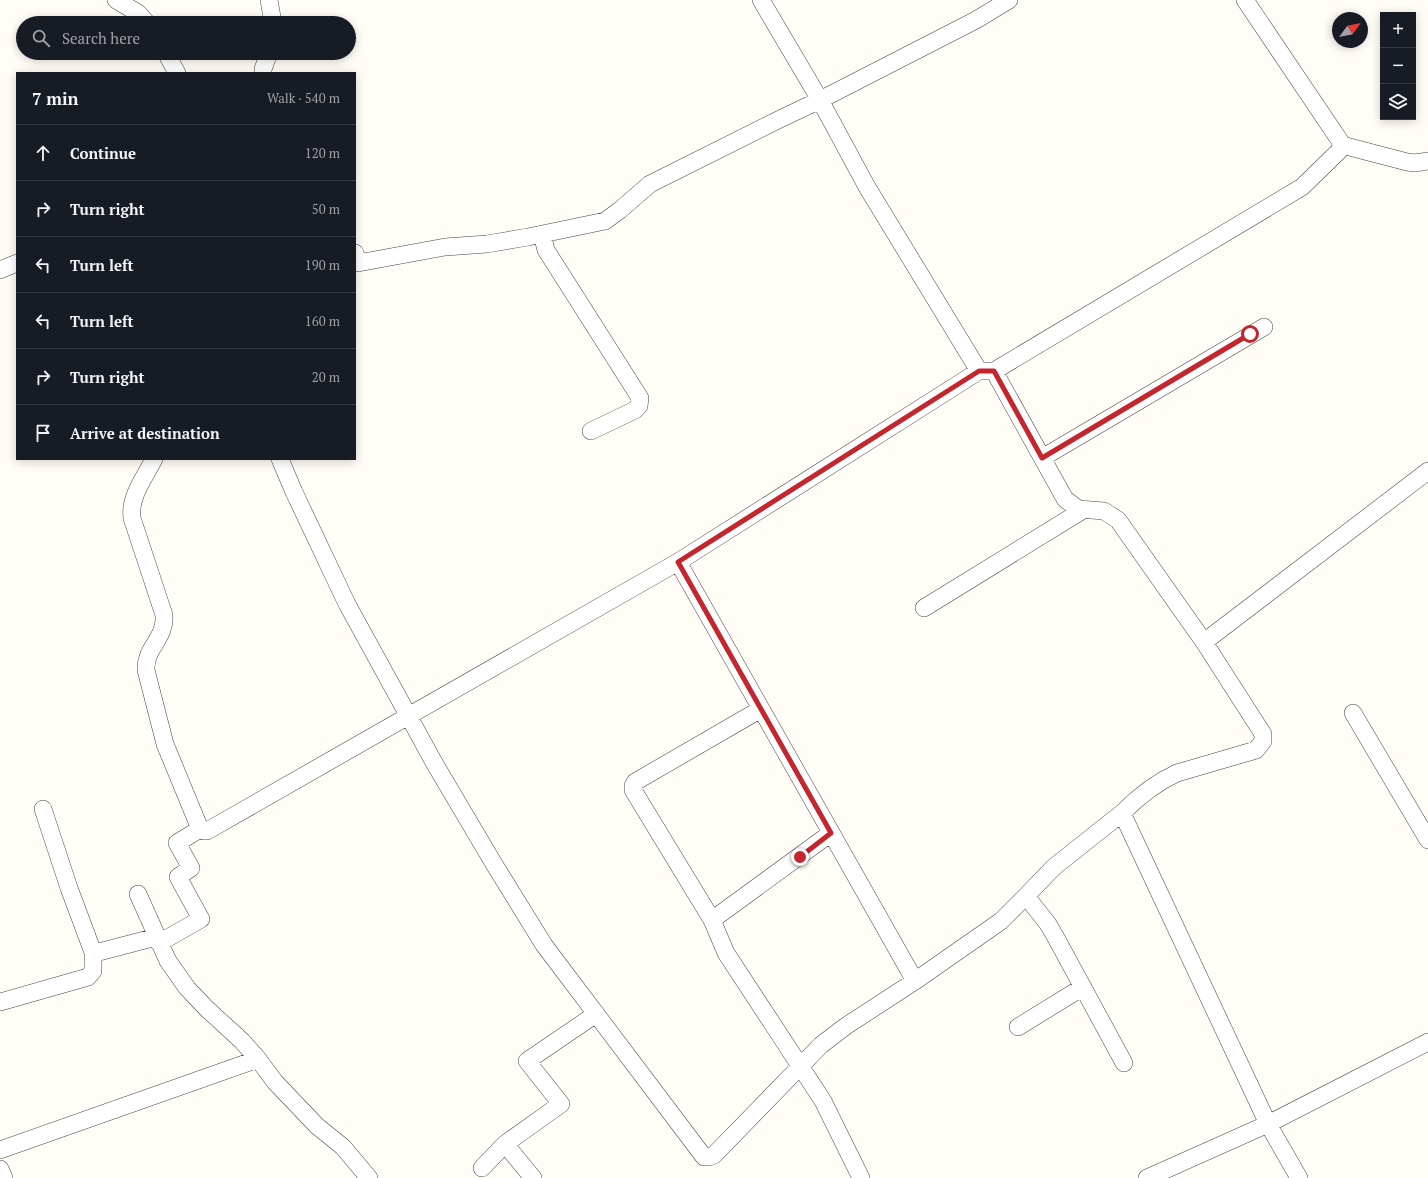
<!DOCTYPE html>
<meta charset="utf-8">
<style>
:root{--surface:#171b24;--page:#242831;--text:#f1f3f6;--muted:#9ea1a6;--line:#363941}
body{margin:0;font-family:"PT Serif",serif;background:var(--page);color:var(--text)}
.controls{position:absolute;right:12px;top:12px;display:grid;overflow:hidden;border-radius:0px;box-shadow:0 2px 10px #0003}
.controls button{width:36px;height:36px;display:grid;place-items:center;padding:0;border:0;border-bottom:1px solid var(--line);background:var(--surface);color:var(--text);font:20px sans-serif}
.compass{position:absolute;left:1332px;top:12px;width:36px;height:36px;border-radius:50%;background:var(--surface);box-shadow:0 2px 10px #0003;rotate:57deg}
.stop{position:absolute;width:12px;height:12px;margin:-9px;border:3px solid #c4262e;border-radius:50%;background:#fff}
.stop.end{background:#c4262e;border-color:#fff;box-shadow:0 1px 4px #0008}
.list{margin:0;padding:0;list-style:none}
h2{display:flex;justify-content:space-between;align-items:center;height:52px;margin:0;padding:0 16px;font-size:17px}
h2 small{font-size:13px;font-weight:400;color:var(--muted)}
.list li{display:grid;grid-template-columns:26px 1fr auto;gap:12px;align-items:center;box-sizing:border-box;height:56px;padding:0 16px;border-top:1px solid var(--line)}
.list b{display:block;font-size:15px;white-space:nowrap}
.list em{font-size:13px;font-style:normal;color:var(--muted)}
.icon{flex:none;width:22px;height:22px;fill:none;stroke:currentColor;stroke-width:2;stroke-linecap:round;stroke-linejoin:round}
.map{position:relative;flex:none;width:1428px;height:1178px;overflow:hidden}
.search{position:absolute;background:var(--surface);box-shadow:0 2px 10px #0003;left:16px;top:16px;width:340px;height:44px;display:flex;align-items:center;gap:10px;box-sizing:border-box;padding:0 14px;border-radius:22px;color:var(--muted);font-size:15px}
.panel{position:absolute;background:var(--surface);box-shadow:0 2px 10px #0003;left:16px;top:72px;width:340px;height:388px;border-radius:0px}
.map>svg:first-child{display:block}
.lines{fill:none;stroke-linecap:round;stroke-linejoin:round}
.minor-casing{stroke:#444;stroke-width:18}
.minor{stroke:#fff;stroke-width:17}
.route{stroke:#c4262e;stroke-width:5}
</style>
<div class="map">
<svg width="1428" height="1178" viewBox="0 0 1428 1178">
<rect width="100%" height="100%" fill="#fffdf5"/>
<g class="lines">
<defs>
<path id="minor" d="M116,0L138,13L147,23
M269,0L273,23
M761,0L820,100L867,187L979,371H994L1065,499L1078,509L1104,511L1118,520L1204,642L1263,734V741L1256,750L1177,773C1155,783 1139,796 1122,813L1268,1124L1299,1178
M166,53L177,73
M263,73V69L269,53
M1342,145L1407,162L1415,163L1428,161
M542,234L546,250L640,398L639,406L635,410L591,431
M355,253L358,263L445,247L487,244L528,237L605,221L620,210L650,184L778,120L820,100L976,20L1009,0
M0,270L17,263
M994,371L1302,187L1339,151L1342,145L1340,141L1245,0
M1042,458L1264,327
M154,459C145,477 129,497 132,518L164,615C166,639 145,647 146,670L165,744L200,829L203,831H207L678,562L979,371
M280,459L294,492L347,604L436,766L494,864L544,945L704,1157H709L714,1155L821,1045L846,1026L915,981L1001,921L1026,896L1054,867L1122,813
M678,562L915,981
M924,608L1083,510
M1204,642L1428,471
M761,709L635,782L633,786V790L712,920L726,953L823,1101L861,1178
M1353,713L1428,840
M43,809L69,888L94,955
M138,894L168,961L187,988L207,1009L242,1041L258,1059L275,1082L317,1126L343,1147L369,1178
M1026,896L1048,924L1055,936L1124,1063
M712,920L831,833
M159,943L201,919L178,877L191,868L177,843L200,829
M0,1002L88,977L93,971V960L94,955L99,952L156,937
M1018,1027L1083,987
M505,1144L533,1178
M0,1150L258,1059
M482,1168L505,1144L561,1104L527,1061L596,1014
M0,1169L4,1178
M1147,1178L1268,1124L1428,1042"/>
</defs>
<use href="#minor" class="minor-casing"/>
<use href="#minor" class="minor"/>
</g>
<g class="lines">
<path class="route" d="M800,857L831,833L678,562L979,371H994L1042,458L1250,334"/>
</g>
</svg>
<div class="controls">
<button>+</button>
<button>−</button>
<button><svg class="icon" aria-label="layers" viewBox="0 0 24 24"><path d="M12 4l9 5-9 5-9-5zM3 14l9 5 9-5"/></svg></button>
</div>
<svg class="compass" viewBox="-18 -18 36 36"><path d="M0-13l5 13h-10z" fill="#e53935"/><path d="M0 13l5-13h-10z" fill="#9ea1a6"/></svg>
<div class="stop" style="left:1250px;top:334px"></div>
<div class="stop end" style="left:800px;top:857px"></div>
<div class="search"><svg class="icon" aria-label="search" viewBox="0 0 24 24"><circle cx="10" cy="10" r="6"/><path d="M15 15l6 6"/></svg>Search here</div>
<section class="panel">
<h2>7 min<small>Walk · 540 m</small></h2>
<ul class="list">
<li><svg class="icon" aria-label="ahead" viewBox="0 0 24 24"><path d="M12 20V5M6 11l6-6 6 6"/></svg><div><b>Continue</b></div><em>120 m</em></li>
<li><svg class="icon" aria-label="right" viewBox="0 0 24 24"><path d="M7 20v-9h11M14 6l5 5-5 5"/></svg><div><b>Turn right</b></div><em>50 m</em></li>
<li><svg class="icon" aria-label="left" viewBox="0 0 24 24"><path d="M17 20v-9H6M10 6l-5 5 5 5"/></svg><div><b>Turn left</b></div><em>190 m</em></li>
<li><svg class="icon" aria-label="left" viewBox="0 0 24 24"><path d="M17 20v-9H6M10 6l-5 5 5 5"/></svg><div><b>Turn left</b></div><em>160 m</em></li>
<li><svg class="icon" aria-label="right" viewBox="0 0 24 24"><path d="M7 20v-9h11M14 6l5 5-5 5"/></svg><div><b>Turn right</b></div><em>20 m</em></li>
<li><svg class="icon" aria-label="arrive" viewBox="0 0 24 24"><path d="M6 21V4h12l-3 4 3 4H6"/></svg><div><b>Arrive at destination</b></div></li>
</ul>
</section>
</div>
